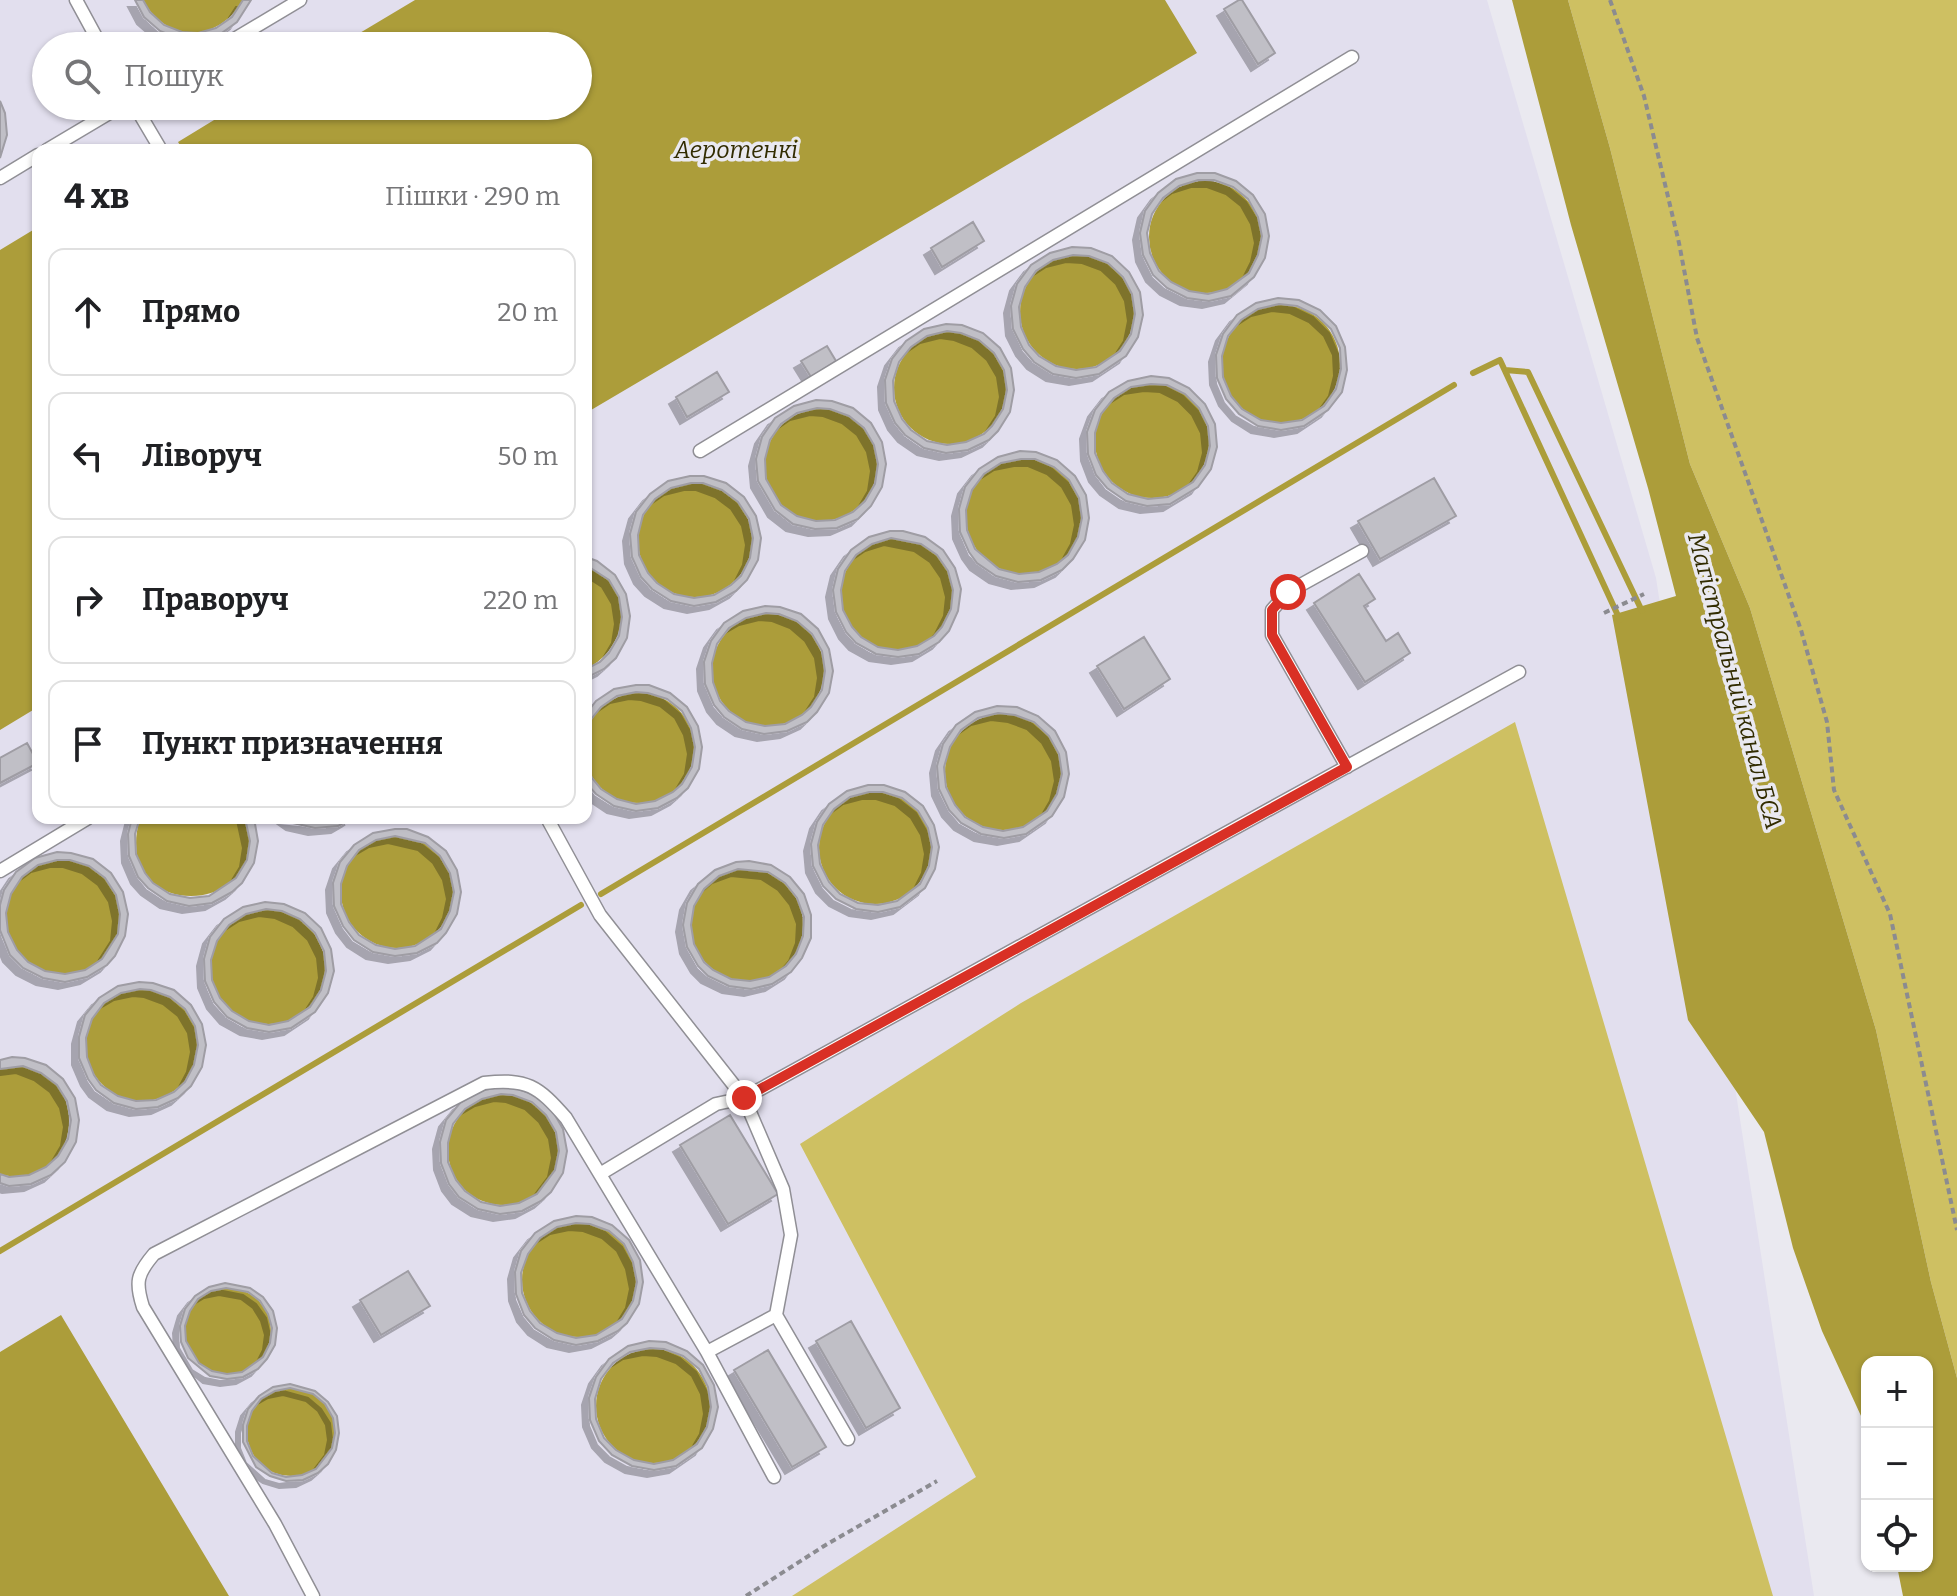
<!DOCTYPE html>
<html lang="uk">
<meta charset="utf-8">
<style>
:root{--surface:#fff;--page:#f6f6f6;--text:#202124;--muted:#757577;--line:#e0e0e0}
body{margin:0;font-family:Bitter,serif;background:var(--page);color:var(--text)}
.controls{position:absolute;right:24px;bottom:24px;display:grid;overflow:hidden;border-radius:16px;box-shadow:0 2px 6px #0004}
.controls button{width:72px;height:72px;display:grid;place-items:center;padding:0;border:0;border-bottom:2px solid var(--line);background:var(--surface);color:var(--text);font:40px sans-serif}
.stop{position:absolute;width:24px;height:24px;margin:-18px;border:6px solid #d93025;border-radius:50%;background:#fff}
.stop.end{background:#d93025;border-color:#fff;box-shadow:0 2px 8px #0008}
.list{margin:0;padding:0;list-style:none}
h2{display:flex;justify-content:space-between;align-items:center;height:104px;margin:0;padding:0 32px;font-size:34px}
h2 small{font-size:26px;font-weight:400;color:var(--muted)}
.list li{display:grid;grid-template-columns:52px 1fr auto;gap:24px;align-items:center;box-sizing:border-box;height:128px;margin:0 16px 16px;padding:0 16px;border:2px solid var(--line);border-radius:16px}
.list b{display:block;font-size:30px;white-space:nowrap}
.list em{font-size:26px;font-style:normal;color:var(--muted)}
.icon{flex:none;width:44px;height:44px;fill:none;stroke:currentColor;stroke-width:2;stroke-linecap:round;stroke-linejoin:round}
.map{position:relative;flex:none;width:1957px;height:1596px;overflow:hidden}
.search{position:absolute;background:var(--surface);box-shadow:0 2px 6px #0004;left:32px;top:32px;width:560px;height:88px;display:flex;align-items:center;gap:20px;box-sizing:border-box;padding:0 28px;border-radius:44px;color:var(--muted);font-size:30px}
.panel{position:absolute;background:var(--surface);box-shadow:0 2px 6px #0004;left:32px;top:144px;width:560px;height:680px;border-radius:16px}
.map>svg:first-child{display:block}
.built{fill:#e2dfee;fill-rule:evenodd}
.green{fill:#cec062}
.water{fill:#ac9d3a}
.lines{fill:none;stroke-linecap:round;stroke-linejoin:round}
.stream{stroke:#ac9d3a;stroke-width:6}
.building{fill:#c0bfc6;stroke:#9f9da4;stroke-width:2;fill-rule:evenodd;filter:url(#shadow)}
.service-casing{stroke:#908f95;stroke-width:15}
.path{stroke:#8b8b90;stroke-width:4;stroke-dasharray:6 4;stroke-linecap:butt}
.service{stroke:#fff;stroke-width:12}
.route{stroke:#d93025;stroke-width:10}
.labels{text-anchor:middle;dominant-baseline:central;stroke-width:7;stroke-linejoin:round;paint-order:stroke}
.water-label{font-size:24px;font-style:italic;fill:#322c01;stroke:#eae9f0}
</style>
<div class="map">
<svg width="1957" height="1596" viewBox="0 0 1957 1596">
<defs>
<filter id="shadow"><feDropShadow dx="-7" dy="7" stdDeviation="0" flood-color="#0004"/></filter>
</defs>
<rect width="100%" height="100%" fill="#eae9f0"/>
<path class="built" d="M0,0H1487L1656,578L1814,1596H0ZM46,46H578V106H46ZM38,150H586V818H38Z"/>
<path class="green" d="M1568,0H1957V1378L1931,1282L1876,1030L1750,608L1690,464L1610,148Z
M1515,722L1773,1596H792L976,1477L800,1144L1021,1003Z"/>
<path class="water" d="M143,0H243C218,43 167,44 143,0Z
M415,0H1165L1197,53L586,413V150H183L178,142L237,106H578V46H338Z
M1512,0H1568L1610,148L1690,464L1750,608L1876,1030L1931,1282L1957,1378V1596H1903L1897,1566H1927V1362H1867V1429L1822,1331L1793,1248L1764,1132L1688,1020L1612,615L1676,596L1648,488L1571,225Z
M1149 237a56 56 0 1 1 112 0a56 56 0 1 1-112 0Z
M38,227V707L0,730V250Z
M1020 312a57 57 0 1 1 114 0a57 57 0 1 1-114 0Z
M1222 364a59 59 0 1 1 118 0a59 59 0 1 1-118 0Z
M894 388a56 56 0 1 1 112 0a56 56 0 1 1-112 0Z
M1095 441a57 57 0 1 1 114 0a57 57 0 1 1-114 0Z
M765 465a56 56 0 1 1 112 0a56 56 0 1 1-112 0Z
M966 516a58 58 0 1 1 116 0a58 58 0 1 1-116 0Z
M638 540a57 57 0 1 1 114 0a57 57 0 1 1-114 0Z
M841 594a56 56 0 1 1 112 0a56 56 0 1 1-112 0Z
M586,565C637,583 630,648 586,669Z
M712 670a56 56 0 1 1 112 0a56 56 0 1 1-112 0Z
M584 748a55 55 0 1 1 110 0a55 55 0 1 1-110 0Z
M945 772a58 58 0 1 1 116 0a58 58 0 1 1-116 0Z
M819 848a56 56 0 1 1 112 0a56 56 0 1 1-112 0Z
M140,818H245C282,915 108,929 140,818Z
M341 892a56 56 0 1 1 112 0a56 56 0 1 1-112 0Z
M6 917a57 57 0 1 1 114 0a57 57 0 1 1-114 0Z
M691 925a56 56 0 1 1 112 0a56 56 0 1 1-112 0Z
M211 967a57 57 0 1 1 114 0a57 57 0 1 1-114 0Z
M86 1045a56 56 0 1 1 112 0a56 56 0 1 1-112 0Z
M13,1066C99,1069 79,1196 0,1174V1069Z
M448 1150a55 55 0 1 1 110 0a55 55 0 1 1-110 0Z
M522 1280a57 57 0 1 1 114 0a57 57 0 1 1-114 0Z
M185 1331a43 43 0 1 1 86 0a43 43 0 1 1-86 0Z
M61,1315L229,1596H0V1352Z
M596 1406a57 57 0 1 1 114 0a57 57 0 1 1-114 0Z
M247 1432a44 44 0 1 1 88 0a44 44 0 1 1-88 0Z"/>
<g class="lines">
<path class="stream" d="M1505,370L1528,372L1642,611
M1473,373L1500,360L1620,620
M601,894L1454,385
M0,1251L581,905"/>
</g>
<path class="building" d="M135,0H143L150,12L164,25L182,32L198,33L216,28L232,17L243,0H251L237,22L219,35L199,40L180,39L160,31L144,17Z
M1239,0H1242L1275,53L1258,64L1224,9Z
M0,101L5,113L7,135L0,158Z
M1197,173H1215L1236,181L1253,195L1265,214L1269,236L1265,258L1254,277L1231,296L1209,301L1187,298L1167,288L1153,275L1143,255L1140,233L1145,211L1158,193L1176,179ZM1198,180H1214L1233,187L1248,199L1258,217L1262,236L1258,255L1249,273L1227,289L1208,294L1189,291L1171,282L1159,271L1150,253L1147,233L1152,214L1163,198L1179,186Z
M973,222L984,241L942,267L931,248Z
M1072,247L1091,248L1112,256L1129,272L1140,292L1143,315L1138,337L1126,356L1099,374L1076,378L1053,374L1034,362L1023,349L1013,329L1011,306L1017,284L1031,265L1050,253ZM1073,255L1089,256L1108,263L1123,277L1132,294L1135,314L1131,334L1120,351L1096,367L1076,370L1056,366L1039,356L1029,345L1021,327L1019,307L1025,287L1036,271L1053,260Z
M1278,298L1299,300L1320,310L1336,326L1345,347L1347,370L1342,392L1328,410L1304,426L1281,430L1258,426L1239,414L1226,399L1217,378L1216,355L1223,334L1237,315L1256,303ZM1279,304L1297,306L1316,315L1331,329L1340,348L1341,369L1336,389L1324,406L1302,420L1281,423L1261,420L1242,409L1231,396L1223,377L1222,356L1228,336L1241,320L1258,309Z
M946,324L962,325L983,333L1000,348L1011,368L1014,390L1010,412L998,431L989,440L968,450L946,453L924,448L905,435L895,423L886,403L885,380L892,359L906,341L924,329ZM947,331L961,333L979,340L994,353L1004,370L1007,390L1003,409L992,426L984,434L966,442L947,445L927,441L911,430L902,419L894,401L893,381L899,362L911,347L927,336Z
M827,346L836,361L811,377L801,361Z
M717,372L729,392L687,417L676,397Z
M1151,376L1169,378L1189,388L1205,404L1215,424L1217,447L1211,469L1198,487L1170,504L1147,506L1126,501L1107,488L1096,475L1088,454L1087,432L1095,410L1109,392L1128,381ZM1151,384L1167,385L1185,394L1199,408L1208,426L1210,446L1205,465L1193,482L1168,497L1148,499L1128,494L1112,483L1103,471L1095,453V433L1101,414L1114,398L1131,387Z
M816,400L832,401L853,408L871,423L882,442L886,464L882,487L871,506L858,519L837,528L815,529L793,524L775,510L758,481L756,459L762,437L775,418L794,406ZM817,408L830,409L849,416L864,428L874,445L878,464L875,484L865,501L853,512L835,520L816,521L797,516L781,505L766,479L765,459L770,440L781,424L797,413Z
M1020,451L1036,452L1057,460L1075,476L1086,495L1089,518L1085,540L1073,559L1062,570L1041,580L1018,582L996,576L977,563L969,552L960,532L959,509L965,487L979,469L998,457ZM1021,459H1035L1054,467L1069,480L1079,498L1082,518L1078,537L1068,555L1057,564L1039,572L1019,574L999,569L975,549L967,530L966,510L972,490L984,474L1001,463Z
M690,476H704L726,483L744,497L756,516L761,538L758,560L747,580L736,591L716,602L694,606L671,601L652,589L641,577L632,557L630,534L636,512L650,494L668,481ZM691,483H703L722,490L738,502L749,519L753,538L750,558L741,576L731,585L714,595L694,598L674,594L657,583L648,573L639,555L638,535L643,515L655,499L671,488Z
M1434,478L1456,516L1380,559L1358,521Z
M890,531H903L925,537L943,550L955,568L961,589L958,611L949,631L939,642L919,654L898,657L876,654L856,643L846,632L836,612L833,590L838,569L851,550L869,537ZM891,538L921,544L937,555L948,571L953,590L951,609L942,627L934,636L917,646L898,650L878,647L861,637L852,627L843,610L841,590L845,571L856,555L872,544Z
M586,557L597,561L615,575L626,594L630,616L627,638L616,658L604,669L586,678V669L600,662L609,653L619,636L622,617L619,597L609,580L586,565Z
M1359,574L1375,599L1364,606L1386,641L1398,633L1410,653L1365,682L1314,603Z
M765,606L780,607L801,614L818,629L829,649L833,671L829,693L817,712L807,722L787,731L764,734L742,729L724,717L714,705L705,684L704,662L711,641L724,623L743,611ZM766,613L779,614L797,621L812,634L822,651L825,671L822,690L811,707L802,715L785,724L765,726L746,722L729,711L720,701L713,682L712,663L717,644L729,628L746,618Z
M1144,637L1170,679L1124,709L1097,666Z
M636,685H649L670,693L687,707L698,726L702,747L699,769L688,788L677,798L658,808L636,811L614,806L596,794L586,783V765L592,778L601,789L617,799L636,804L655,801L673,792L682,784L692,767L695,747L691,728L682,711L667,699L648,693L636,692L617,696L601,707L589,722L586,732V714L596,701L614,689Z
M997,706L1017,707L1038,716L1055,731L1066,752L1069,774L1064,797L1052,816L1026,834L1004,838L981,834L961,823L949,810L939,789L937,766L943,744L956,725L975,712ZM998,713L1015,715L1034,722L1049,736L1059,754L1062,774L1057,794L1047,811L1023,827L1003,831L983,827L965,817L955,805L946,787L944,767L950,747L961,730L978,718Z
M27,743L38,763L0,783V758Z
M868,785H884L905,792L923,806L934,825L939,847L935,869L925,888L900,907L878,912L856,909L836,899L823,886L813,866L811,844L817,822L829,804L847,791ZM869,792H883L902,798L918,811L928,828L932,847L929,866L920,884L897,901L878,905L858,903L840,894L829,882L820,864L818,845L823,825L834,809L850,797Z
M132,818H140L135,834L136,854L145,873L153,883L170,894L190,898L209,896L236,878L247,860L250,841L245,818H254L258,841L254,863L242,883L232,892L212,903L189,906L167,901L148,888L138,877L129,856L128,834Z
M286,818L316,821L352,818L338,826L315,828L293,823Z
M395,829H407L428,837L446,851L457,870L461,892L457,914L446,933L437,943L417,953L395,956L373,952L354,940L343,926L334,906L333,883L340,862L354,845L373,833ZM395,836L425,843L440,856L450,873L454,892L450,911L441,929L415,946L395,949L376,945L359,935L349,922L341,904V884L347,866L359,850L376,840Z
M57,852L71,853L93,859L111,873L123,892L128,914L125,936L115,956L107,965L87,977L65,982L43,978L23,968L10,955L0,930V905L4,890L16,872L35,858ZM57,860H70L89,866L105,878L116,895L120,914L118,934L102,959L85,970L65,974L45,971L28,962L17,950L8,932L6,913L11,894L22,877L38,865Z
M749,861L771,865L790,877L804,894L811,915V938L802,958L791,972L772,984L751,989L729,986L708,976L698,966L687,947L683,925L687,903L698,884L715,870L736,862ZM738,869L768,872L785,883L797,898L804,917L803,936L796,954L786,966L769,977L750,981L731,979L713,970L704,962L694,944L691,925L694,906L704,889L719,876Z
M265,902L284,904L305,913L321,928L331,949L334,971L328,993L315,1012L291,1028L269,1032L247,1028L227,1017L214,1002L205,981L204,959L210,937L224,919L243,907ZM266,909L282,911L300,919L315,933L324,951L326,971L321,990L310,1007L288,1021L269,1025L249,1021L232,1011L220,998L212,980L211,960L217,941L229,925L246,914Z
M139,982L153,983L174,990L191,1005L202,1024L206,1045L202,1067L191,1086L178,1098L158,1107L136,1109L114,1103L96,1090L88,1079L79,1058V1037L85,1015L99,998L118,986ZM140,989L151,990L170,997L185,1009L195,1026L198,1045L194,1065L185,1082L174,1092L156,1100L136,1101L118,1096L101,1085L94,1075L87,1057L86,1038L92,1019L104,1003L121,993Z
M12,1057L25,1058L46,1065L63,1079L75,1098L79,1120L76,1142L65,1162L51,1175L31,1184L9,1186L0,1183V1174L9,1177L29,1175L46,1167L58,1156L68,1139L71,1120L67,1101L57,1085L41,1073L23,1066L0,1069V1060Z
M500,1087L515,1088L535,1095L552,1110L563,1129L567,1151L563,1173L551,1192L541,1201L522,1211L500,1214L478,1209L459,1197L449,1184L441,1163L440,1142L446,1120L460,1103L479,1091ZM501,1094L513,1095L532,1102L546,1115L556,1132L559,1151L555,1170L537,1194L519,1203L500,1206L481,1202L465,1191L456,1180L448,1162V1143L453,1124L465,1109L482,1099Z
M730,1115L778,1194L728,1224L680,1145Z
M576,1216L592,1217L612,1225L629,1240L640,1260L643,1282L639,1304L627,1323L618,1331L598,1341L576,1345L554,1340L535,1328L524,1315L516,1294L515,1272L521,1251L535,1233L554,1221ZM576,1223L590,1224L609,1231L624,1244L633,1262L637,1282L633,1301L622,1319L596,1335L576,1338L557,1333L540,1323L530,1311L522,1293L521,1273L528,1254L540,1238L557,1227Z
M408,1271L430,1306L381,1335L360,1300Z
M225,1283L250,1288L263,1297L273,1311L277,1328L275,1345L267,1359L258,1369L243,1377L227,1379L210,1376L188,1358L181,1342L180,1326L185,1309L195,1296L209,1287ZM226,1288L248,1292L260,1301L268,1314L272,1328L270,1343L263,1357L242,1372L227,1374L212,1371L199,1363L186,1341L185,1326L190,1311L198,1299L211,1291Z
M851,1321L900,1408L866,1428L816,1341Z
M649,1341L666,1342L687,1351L703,1365L714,1385L718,1407L713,1429L702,1448L676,1466L654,1470L632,1466L612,1455L599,1441L590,1420L589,1398L596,1377L609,1359L628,1346ZM650,1348L664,1349L683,1356L699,1369L708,1387L711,1407L707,1427L697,1444L673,1460L654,1464L634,1460L616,1450L604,1438L596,1419L595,1399L601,1379L613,1363L630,1352Z
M768,1350L826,1447L792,1467L734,1370Z
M290,1384L315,1391L328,1402L337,1416L339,1433L336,1450L328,1464L318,1473L303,1480L286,1481L270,1476L256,1467L243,1442V1425L248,1409L259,1396L273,1387ZM290,1388L313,1394L325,1404L333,1418L335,1433L332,1448L316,1469L302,1475L286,1477L272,1473L253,1456L247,1441V1426L252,1411L261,1399L275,1391Z"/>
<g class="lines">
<defs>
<path id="service" d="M76,0L101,46
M223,46L300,0
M135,106L161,150
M47,150L121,106
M0,178L38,155
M700,451L1352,57
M1347,767L1272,635V610L1288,592L1362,551
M547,818L600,915L744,1098L783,1189L791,1235L776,1315L848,1439
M0,871L88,818
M600,1174L716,1104L744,1098L1519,672
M707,1352L776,1315
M313,1596L275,1524L143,1307C135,1282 137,1274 154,1254L484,1083C527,1078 538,1086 566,1118L707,1352L774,1477"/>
</defs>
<use href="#service" class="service-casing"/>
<path class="path" d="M1610,0L1644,96L1679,243L1697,338L1801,630L1827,722L1834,790L1890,914L1957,1230
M1604,613L1644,594
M746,1596L824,1546L937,1481"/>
<use href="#service" class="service"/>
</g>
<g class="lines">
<path class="route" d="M744,1098L1347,767L1272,635V610L1288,592"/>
</g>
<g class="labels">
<g class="water-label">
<text x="736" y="150">Аеротенкі</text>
<text transform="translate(1735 681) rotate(75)">Магістральний канал БСА</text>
</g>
</g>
</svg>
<div class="controls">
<button>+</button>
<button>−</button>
<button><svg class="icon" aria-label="locate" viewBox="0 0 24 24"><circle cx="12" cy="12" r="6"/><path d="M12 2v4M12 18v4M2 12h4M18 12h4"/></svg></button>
</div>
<div class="stop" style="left:1288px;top:592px"></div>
<div class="stop end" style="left:744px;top:1098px"></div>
<div class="search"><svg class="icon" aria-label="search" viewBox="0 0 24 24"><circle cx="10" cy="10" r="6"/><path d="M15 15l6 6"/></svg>Пошук</div>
<section class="panel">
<h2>4 хв<small>Пішки · 290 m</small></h2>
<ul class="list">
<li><svg class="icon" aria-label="ahead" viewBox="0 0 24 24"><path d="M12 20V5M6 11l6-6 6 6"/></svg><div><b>Прямо</b></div><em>20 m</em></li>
<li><svg class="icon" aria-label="left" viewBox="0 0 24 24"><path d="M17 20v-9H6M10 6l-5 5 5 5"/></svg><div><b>Ліворуч</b></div><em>50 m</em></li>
<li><svg class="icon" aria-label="right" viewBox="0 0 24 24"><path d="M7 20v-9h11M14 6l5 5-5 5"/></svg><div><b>Праворуч</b></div><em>220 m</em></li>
<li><svg class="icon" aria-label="arrive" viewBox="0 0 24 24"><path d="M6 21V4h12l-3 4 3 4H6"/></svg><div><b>Пункт призначення</b></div></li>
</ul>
</section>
</div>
